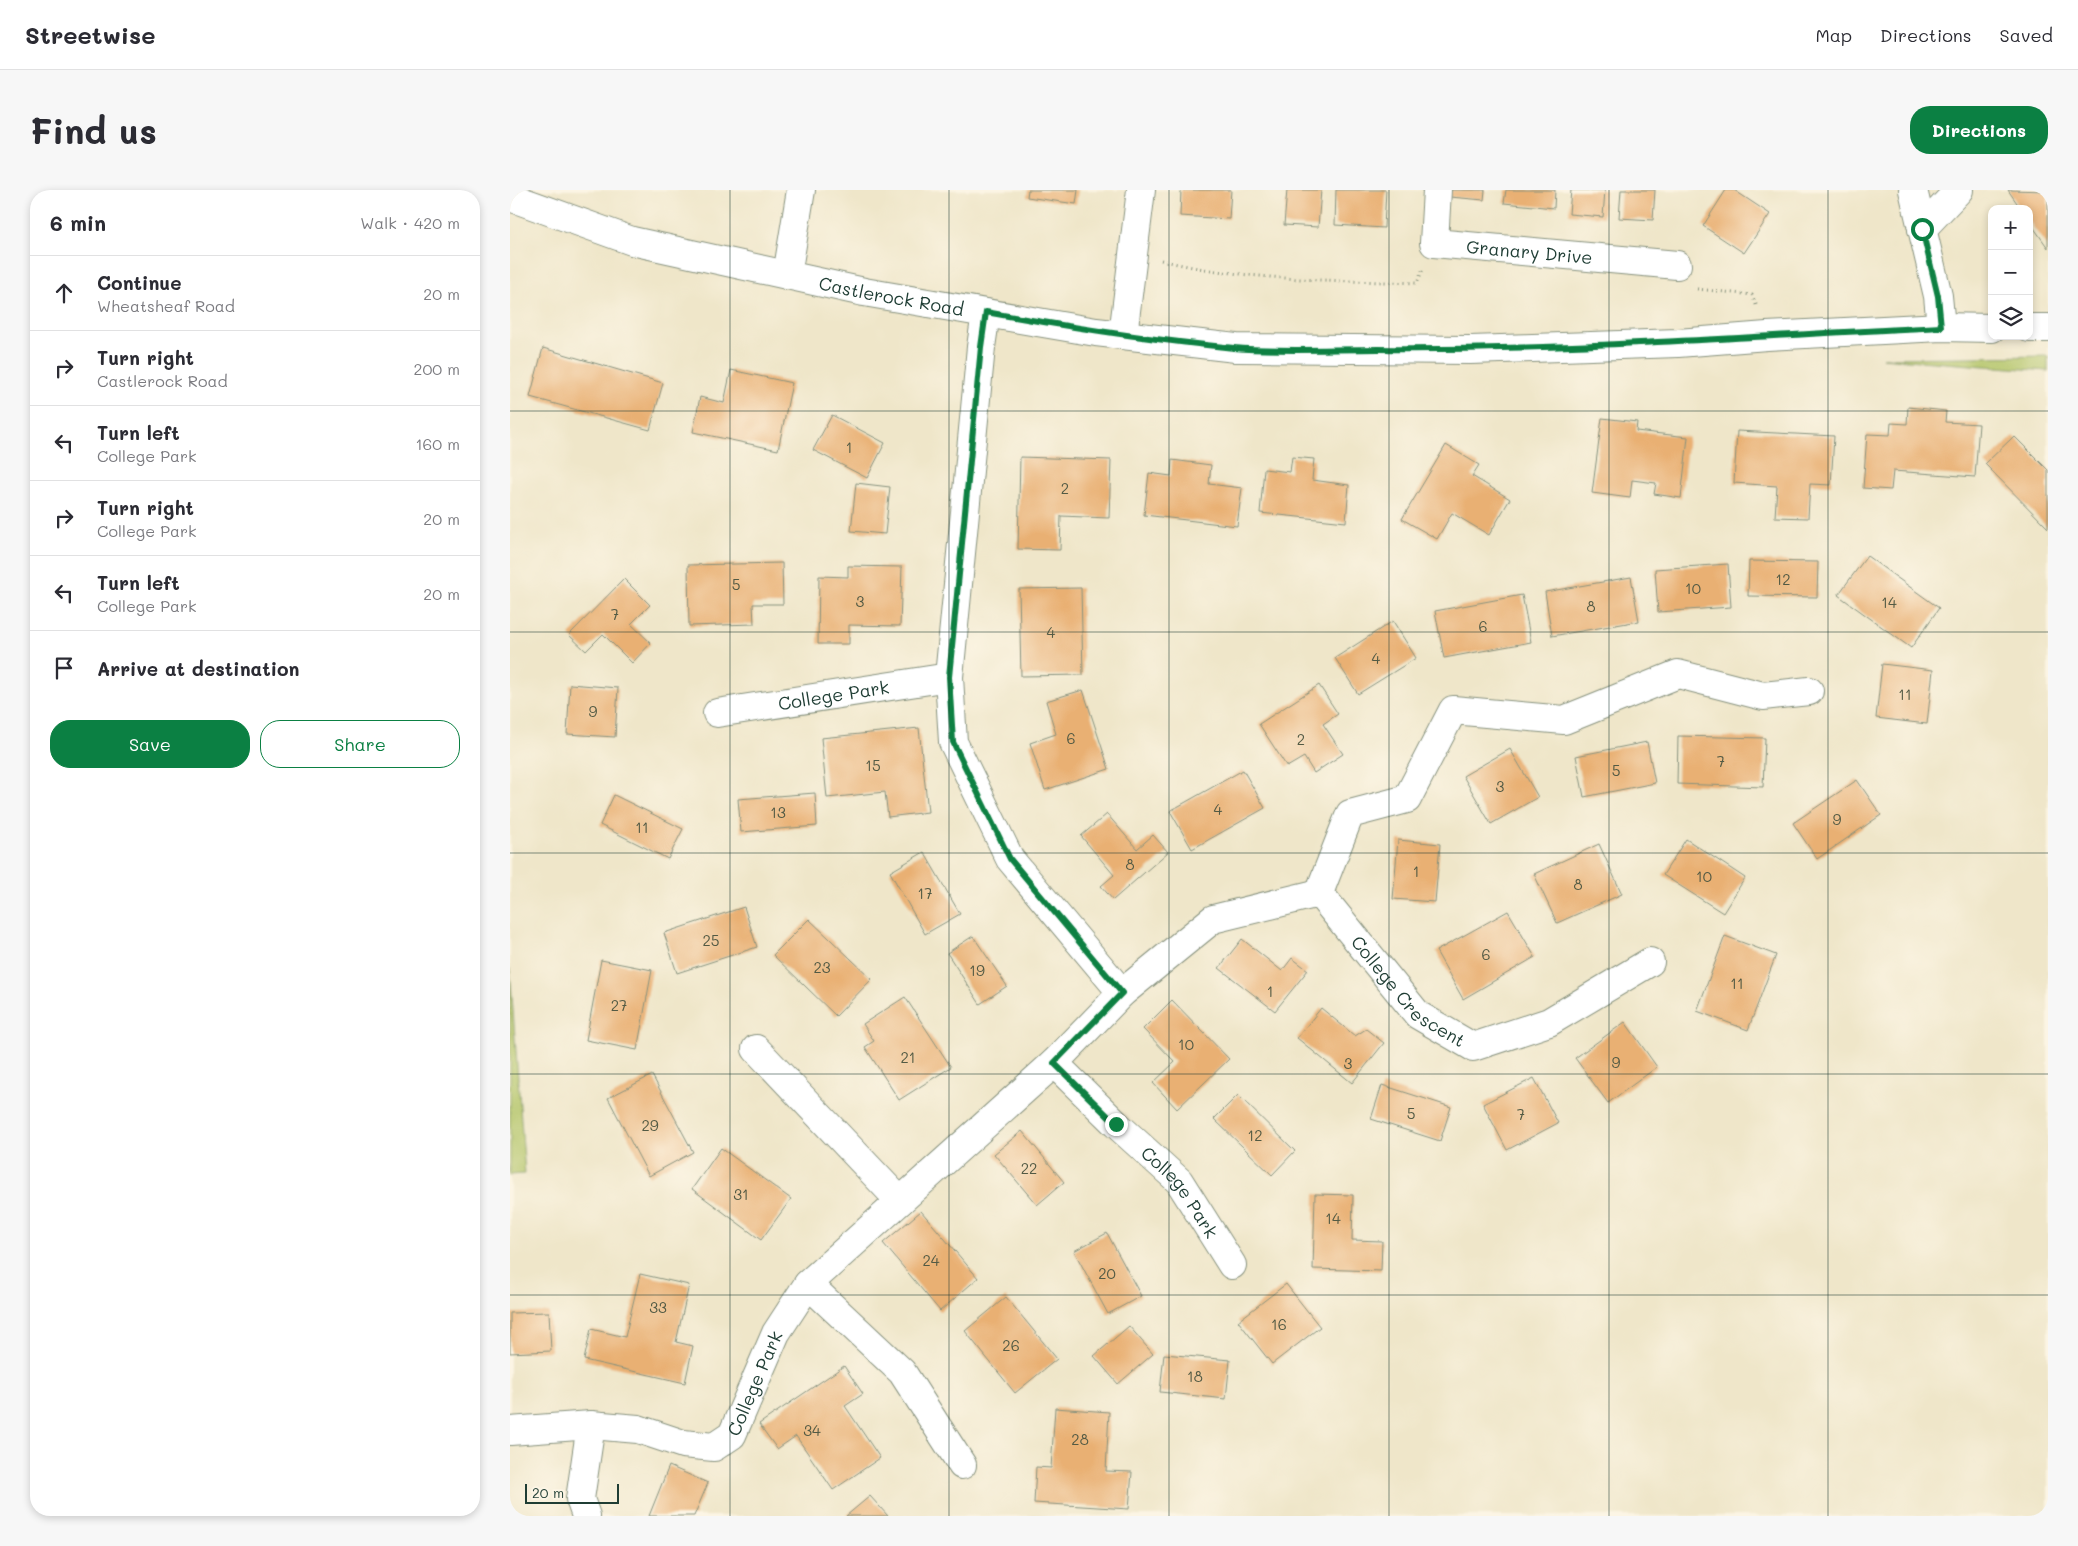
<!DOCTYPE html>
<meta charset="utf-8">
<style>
:root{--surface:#fff;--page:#f7f7f7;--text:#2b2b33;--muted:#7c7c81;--line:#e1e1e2;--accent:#0b8043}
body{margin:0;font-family:Mali,sans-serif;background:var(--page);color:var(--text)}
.controls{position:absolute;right:15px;top:15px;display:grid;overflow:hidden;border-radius:10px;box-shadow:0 2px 8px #0003}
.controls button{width:45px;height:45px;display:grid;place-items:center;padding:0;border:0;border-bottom:1px solid var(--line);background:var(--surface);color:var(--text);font:25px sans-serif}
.scale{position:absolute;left:15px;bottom:12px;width:94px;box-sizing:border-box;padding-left:5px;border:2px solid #1f3d34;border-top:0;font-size:14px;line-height:18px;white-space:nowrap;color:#1f3d34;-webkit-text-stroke:4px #fcf5e5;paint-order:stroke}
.stop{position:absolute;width:15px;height:15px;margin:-11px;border:4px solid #0b8043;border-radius:50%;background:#fff}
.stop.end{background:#0b8043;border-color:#fff;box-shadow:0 1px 5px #0008}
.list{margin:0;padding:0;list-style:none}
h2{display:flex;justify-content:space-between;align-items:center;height:65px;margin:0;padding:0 20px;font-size:21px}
h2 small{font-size:16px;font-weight:400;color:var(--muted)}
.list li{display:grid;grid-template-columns:32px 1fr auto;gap:15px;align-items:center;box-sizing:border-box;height:75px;padding:0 20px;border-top:1px solid var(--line)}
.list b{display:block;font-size:19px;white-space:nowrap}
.list p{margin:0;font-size:16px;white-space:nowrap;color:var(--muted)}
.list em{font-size:16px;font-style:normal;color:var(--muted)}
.actions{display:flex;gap:10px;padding:15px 20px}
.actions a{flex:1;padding:11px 0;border:1px solid var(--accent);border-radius:20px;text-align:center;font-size:18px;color:var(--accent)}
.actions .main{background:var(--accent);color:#fff}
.icon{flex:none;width:28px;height:28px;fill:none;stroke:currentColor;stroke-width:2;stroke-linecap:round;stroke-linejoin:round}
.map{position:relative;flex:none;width:1538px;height:1326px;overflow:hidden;border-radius:20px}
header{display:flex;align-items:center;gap:30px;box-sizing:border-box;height:70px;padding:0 25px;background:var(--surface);border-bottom:1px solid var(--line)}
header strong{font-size:24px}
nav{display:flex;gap:28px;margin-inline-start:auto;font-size:18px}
.intro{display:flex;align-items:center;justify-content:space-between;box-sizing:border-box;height:120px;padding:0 30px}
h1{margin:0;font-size:35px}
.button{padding:12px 22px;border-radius:20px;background:var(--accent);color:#fff;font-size:18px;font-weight:700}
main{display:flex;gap:30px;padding:0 30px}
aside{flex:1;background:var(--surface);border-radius:20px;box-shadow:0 2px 8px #0003}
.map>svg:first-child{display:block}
.green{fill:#b2c467;stroke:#68804e}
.building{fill:#e9b073}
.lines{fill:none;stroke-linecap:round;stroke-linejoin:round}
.minor-casing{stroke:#87927e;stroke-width:30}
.major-casing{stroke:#87927e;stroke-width:30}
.path{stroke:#87927e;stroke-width:3;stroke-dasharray:1 4;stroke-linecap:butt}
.minor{stroke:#fff;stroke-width:28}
.major{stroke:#fff;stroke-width:28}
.route{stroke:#0b8043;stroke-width:6}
.grid{fill:none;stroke:#1f3d34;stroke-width:1;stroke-opacity:0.55}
.labels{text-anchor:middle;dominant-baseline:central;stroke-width:4.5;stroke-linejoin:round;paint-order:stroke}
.number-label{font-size:15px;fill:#525a44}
.street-label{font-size:18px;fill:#1f3d34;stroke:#fcf5e5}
</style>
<header>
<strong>Streetwise</strong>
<nav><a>Map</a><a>Directions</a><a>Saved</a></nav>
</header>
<div class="intro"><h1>Find us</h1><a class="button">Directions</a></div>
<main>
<aside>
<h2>6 min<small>Walk · 420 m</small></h2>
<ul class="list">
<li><svg class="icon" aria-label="ahead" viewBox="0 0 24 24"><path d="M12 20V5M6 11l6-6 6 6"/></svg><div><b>Continue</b><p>Wheatsheaf Road</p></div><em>20 m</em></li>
<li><svg class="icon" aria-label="right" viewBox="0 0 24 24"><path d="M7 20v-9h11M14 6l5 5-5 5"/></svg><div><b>Turn right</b><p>Castlerock Road</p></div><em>200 m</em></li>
<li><svg class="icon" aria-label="left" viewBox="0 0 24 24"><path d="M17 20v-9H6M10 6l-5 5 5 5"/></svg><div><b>Turn left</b><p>College Park</p></div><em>160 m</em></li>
<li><svg class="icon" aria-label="right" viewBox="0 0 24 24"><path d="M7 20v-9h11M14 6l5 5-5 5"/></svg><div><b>Turn right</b><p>College Park</p></div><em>20 m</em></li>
<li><svg class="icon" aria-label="left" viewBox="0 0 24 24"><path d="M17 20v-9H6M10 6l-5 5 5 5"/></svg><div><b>Turn left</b><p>College Park</p></div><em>20 m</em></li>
<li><svg class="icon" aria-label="arrive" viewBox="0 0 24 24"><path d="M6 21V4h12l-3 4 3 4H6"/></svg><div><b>Arrive at destination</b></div></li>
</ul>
<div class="actions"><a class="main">Save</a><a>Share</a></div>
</aside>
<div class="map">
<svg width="1538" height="1326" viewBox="0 0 1538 1326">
<rect width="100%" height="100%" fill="#fcf5e5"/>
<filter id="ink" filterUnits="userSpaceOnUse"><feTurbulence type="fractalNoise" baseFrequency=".02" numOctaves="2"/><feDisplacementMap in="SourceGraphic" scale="10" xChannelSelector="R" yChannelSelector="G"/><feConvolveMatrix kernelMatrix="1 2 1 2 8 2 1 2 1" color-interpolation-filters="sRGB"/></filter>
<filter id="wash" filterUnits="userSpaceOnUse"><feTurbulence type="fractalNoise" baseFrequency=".0096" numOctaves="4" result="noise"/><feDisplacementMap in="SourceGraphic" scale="20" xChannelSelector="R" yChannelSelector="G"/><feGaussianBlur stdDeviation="1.12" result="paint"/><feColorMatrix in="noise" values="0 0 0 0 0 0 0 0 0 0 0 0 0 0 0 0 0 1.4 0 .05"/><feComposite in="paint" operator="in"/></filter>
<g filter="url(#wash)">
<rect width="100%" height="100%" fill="#efe6c9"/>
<path class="green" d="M1538,166V181L1372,168Z
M0,779L15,984L0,985Z"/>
<g id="blocks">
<path class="building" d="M518,0H568L566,14L517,7Z
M671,0H721L719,29L670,26Z
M777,0H811L808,37L774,35Z
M826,0H876L874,38L825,35Z
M941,0H975L974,10L940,7Z
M996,0H1045L1044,18L994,13Z
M1061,0H1095L1093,27L1059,24Z
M1111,0H1145L1143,30L1109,28Z
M1216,0H1224L1260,24L1234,63L1193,36Z
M1498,0L1538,1V58L1519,31V19H1511Z
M33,158L153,193L140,240L20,207Z
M221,180L282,193L268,260L183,242L190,207L214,213Z
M1398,217L1436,221L1435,232L1469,234L1465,287L1383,281L1381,300L1353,298L1357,244L1380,245L1381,233L1397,234Z
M322,225L375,253L357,288L303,260Z
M1092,228L1127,232L1126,241L1178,247L1171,308L1144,304L1146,293L1122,290L1120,308L1082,303Z
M1227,241L1324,246L1321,295L1300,294L1298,328L1265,327L1267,296L1224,293Z
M1504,246L1538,280V338L1475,274Z
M936,255L969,275L962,286L1000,309L979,345L942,323L927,349L892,329Z
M510,267L601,270L599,328L551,326L550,360L508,359Z
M782,267L804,269L802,290L839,295L836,332L750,323L754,279L780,282Z
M662,270L701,275L699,294L732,298L727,336L634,325L639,283L661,286Z
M346,293L380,297L375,344L341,341Z
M1357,366L1429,418L1401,458L1328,405Z
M1239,371L1308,372L1307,407L1238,406Z
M272,373L273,414H243L244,434L179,436L178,375Z
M1218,374L1221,417L1148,422L1145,379Z
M338,376L392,377L390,436L339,435V454H308L309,386L338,387Z
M1121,387L1129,431L1042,446L1035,402Z
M114,389L140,415L121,434L141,453L122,473L93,444L76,461L59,445Z
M571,398L573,485L511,486L509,399Z
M1012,405L1021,452L934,468L925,421Z
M883,431L906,468L848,504L825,468Z
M1372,474L1423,480L1417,534L1366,528Z
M60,494L108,498L105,547L57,544Z
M809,495L828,524L813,534L833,564L804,583L794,567L777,577L749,534Z
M573,500L599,579L535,600L520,553L546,544L536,511Z
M409,538L418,622L378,627L375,602L317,608L311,548Z
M1168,546L1255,548L1253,597L1167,594Z
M1137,552L1145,593L1074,607L1066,566Z
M1000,559L1028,607L981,634L953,586Z
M733,580L755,618L682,659L660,621Z
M1347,590L1371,625L1307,669L1283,633Z
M305,603L307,636L231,642L228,609Z
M104,605L173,639L158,669L90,635Z
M597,624L627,659L643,645L658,662L603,710L591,696L604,685L571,646Z
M1176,649L1235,688L1213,723L1153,685Z
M888,650L930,654L925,712L883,709Z
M1089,654L1112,704L1047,733L1024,684Z
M414,662L450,724L415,744L380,682Z
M234,717L247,757L167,783L154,743Z
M998,721L1025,767L953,809L926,761Z
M299,729L362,789L326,826L263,765Z
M463,746L497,796L470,814L437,763Z
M1215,746L1266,765L1238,840L1187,821Z
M732,749L772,781L782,768L798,780L765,821L709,778Z
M91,770L142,780L127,860L76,850Z
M395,807L441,877L389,910L355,857L364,851L353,834Z
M662,810L719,869L667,919L643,893L665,872L633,839Z
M811,818L845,846L856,839L874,853L842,893L787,848Z
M1115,832L1147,877L1098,913L1065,868Z
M142,885L183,962L139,986L98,908Z
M1024,888L1048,933L997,960L973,914Z
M872,895L941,917L930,951L861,929Z
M728,905L785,961L762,985L704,929Z
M512,941L554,992L527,1015L484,964Z
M211,958L281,1009L251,1050L182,999Z
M805,1004L843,1005L842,1050L872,1051L871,1081L803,1079Z
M411,1021L468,1088L430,1121L373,1053Z
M597,1043L631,1106L598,1124L564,1061Z
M130,1084L179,1095L166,1152L183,1156L175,1193L74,1170L81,1139L115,1147Z
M776,1094L810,1137L762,1174L728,1131Z
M496,1107L547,1169L505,1203L455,1141Z
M39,1122L41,1161L0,1163V1123Z
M619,1136L643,1164L608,1194L584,1166Z
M654,1164L720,1170L716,1209L650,1202Z
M334,1176L353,1204L335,1216L370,1268L323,1300L286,1246L267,1259L249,1234Z
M545,1218L599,1222L596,1281L622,1282L619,1319L524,1313L526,1277L541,1278Z
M159,1276L198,1293L184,1326H139Z
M360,1306L378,1326H336Z"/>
</g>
</g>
<g filter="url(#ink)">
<use href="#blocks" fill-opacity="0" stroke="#87927e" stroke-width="1"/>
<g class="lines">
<defs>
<g id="minor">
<path id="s1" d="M927,0L924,53L1167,75"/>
<path d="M1412,39L1449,0"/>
<path d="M277,85L291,0"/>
<path d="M476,123L471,157L439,487L443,552L500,669L612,803"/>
<path d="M613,145L631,0"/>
<path id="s2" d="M207,523L439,487"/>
<path d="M809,703L840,624L897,609L943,520L1054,530L1168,484L1253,506L1299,501"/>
<path id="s3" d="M809,703L908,825L963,857L1039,832L1140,772"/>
<path d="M246,859L390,1011"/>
<path id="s4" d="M544,873L606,934L669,991L722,1075"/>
<path d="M298,1094L392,1182L452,1275"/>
<path id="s5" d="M0,1241L81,1235L128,1239L173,1254L204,1257L222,1245L266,1143L298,1094L544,873L612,803L703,729L809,703"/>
<path d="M76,1326L70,1309L81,1235"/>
</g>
<g id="major">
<path d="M1403,0L1428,106L1431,137"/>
<path id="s6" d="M0,7L122,51L354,102L586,142L726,158L960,160L1168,153L1257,146L1431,137L1482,138"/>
<path d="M1519,138H1538"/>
</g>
</defs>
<use href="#minor" class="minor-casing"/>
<use href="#major" class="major-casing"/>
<path class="path" d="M651,70C734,91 822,90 907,93L913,79
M1187,99L1242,105L1247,117"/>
<use href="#minor" class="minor"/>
<use href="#major" class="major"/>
</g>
</g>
<g class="lines" filter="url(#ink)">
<path class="route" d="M606,934L544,873L612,803L500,669L443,552L439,487L471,157L476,122C558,137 641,150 724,158C770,162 821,159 868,159C1056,161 1243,146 1431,137L1428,106L1412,39"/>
</g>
<path class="grid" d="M220,0V1326M439,0V1326M659,0V1326M879,0V1326M1099,0V1326M1318,0V1326M0,221H1538M0,442H1538M0,663H1538M0,884H1538M0,1105H1538"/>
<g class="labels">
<g class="number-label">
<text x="339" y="257">1</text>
<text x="555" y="298">2</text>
<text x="1273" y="389">12</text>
<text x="226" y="394">5</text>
<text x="1183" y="398">10</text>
<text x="350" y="411">3</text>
<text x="1379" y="412">14</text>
<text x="1081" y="416">8</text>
<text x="105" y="424">7</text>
<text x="973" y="436">6</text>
<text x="541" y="442">4</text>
<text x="866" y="468">4</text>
<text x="1395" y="504">11</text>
<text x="83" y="521">9</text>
<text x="561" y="548">6</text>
<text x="791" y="549">2</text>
<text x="1211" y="571">7</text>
<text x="363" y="575">15</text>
<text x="1106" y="580">5</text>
<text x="990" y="596">3</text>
<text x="708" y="619">4</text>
<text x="268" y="622">13</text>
<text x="1327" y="629">9</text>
<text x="132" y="637">11</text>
<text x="620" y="674">8</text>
<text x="906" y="681">1</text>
<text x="1194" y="686">10</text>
<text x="1068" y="694">8</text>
<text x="415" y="703">17</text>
<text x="201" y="750">25</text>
<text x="976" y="764">6</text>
<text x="312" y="777">23</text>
<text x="467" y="780">19</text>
<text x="1227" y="793">11</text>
<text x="760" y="801">1</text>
<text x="109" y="815">27</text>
<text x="676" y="854">10</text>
<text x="398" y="867">21</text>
<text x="1106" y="872">9</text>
<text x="838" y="873">3</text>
<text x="901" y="923">5</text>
<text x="1011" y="924">7</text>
<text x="140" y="935">29</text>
<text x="745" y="945">12</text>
<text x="519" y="978">22</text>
<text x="231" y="1004">31</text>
<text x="823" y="1028">14</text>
<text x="421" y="1070">24</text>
<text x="597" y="1083">20</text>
<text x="148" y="1117">33</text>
<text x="769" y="1134">16</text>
<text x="501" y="1155">26</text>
<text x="685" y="1186">18</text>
<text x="302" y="1240">34</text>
<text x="570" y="1249">28</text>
</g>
<g class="street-label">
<text stroke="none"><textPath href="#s1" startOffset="149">Granary Drive</textPath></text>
<text stroke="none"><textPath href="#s6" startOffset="395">Castlerock Road</textPath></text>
<text stroke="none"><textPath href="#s2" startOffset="118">College Park</textPath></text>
<text stroke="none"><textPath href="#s3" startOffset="134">College Crescent</textPath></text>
<text stroke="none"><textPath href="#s4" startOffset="181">College Park</textPath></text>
<text stroke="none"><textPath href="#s5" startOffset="285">College Park</textPath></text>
</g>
</g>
</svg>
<div class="controls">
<button>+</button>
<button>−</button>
<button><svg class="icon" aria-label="layers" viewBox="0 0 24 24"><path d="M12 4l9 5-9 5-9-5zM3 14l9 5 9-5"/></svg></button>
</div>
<div class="scale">20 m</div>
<div class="stop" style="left:1412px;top:39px"></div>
<div class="stop end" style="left:606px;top:934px"></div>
</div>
</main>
